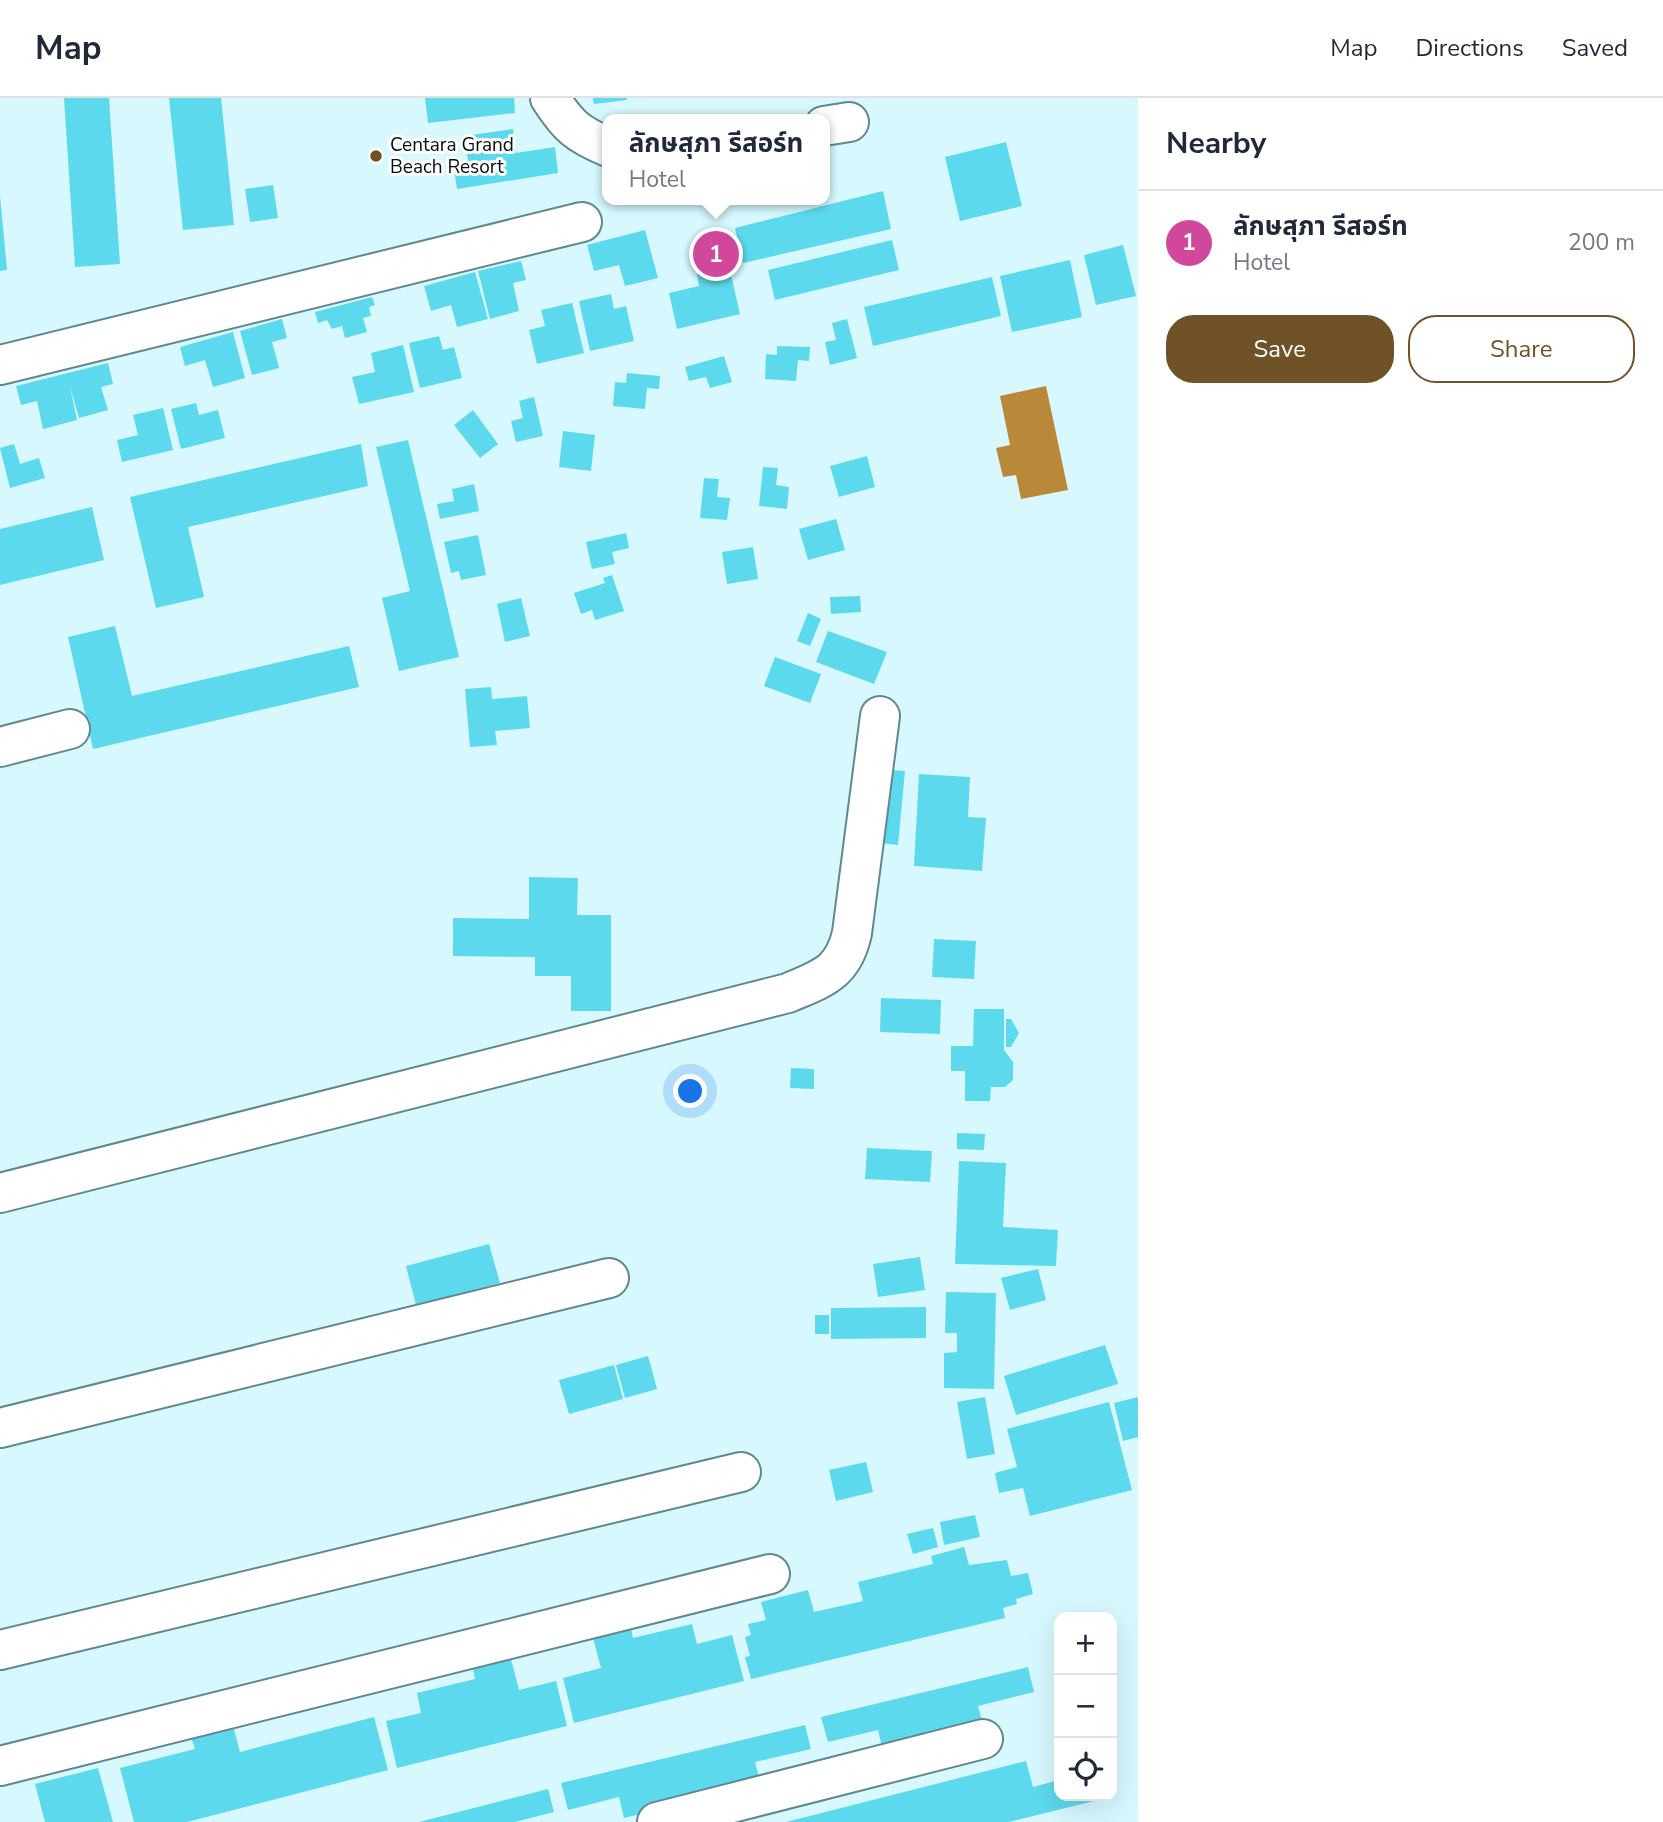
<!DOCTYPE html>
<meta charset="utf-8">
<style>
:root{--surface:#fff;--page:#f2f2f3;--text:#1f2937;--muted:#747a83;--line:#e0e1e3;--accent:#6f5226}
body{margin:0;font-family:"Nunito Sans","Noto Sans Thai",sans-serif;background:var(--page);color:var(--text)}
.controls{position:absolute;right:21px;bottom:21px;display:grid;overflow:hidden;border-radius:14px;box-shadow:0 7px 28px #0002}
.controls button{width:63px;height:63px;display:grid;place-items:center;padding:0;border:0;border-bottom:2px solid var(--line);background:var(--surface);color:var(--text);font:35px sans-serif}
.you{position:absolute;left:691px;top:994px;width:24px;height:24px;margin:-18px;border:5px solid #fff;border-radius:50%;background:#1a73e8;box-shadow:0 0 0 10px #1a73e833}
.badge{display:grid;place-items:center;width:46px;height:46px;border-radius:50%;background:var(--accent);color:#fff;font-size:23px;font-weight:700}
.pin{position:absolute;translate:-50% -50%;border:4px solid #fff;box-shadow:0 2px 7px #0006}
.popup{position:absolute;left:602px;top:16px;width:228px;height:91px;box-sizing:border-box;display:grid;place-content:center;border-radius:14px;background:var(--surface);filter:drop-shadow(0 2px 5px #0005);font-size:23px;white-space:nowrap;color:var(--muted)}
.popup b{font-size:26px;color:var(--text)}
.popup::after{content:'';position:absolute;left:50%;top:100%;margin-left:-14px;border:14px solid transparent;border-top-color:var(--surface)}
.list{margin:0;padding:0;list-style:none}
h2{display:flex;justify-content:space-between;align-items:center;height:91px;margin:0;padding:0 28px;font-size:30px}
h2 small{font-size:23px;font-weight:400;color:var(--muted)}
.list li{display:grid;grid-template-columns:46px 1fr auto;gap:21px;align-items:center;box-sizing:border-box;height:105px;padding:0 28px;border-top:2px solid var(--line)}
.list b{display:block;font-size:26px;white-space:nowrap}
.list p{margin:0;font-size:23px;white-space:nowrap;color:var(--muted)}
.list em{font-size:23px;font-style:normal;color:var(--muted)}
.actions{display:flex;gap:14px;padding:21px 28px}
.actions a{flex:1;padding:16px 0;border:2px solid var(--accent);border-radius:28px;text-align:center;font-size:24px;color:var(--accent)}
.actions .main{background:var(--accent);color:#fff}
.icon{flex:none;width:38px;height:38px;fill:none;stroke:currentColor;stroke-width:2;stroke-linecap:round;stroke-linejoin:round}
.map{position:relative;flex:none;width:1138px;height:1724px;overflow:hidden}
header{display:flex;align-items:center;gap:42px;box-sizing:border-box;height:98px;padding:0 35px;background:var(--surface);border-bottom:2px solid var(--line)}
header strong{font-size:33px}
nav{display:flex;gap:38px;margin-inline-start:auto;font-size:24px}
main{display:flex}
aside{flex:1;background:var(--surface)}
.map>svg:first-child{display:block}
.water{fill:#b98939}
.building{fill:#5dd9ed}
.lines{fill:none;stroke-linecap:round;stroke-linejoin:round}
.minor-casing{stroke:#61888f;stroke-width:42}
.minor{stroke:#fff;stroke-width:38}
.poi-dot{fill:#6f5226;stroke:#fff;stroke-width:2.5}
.labels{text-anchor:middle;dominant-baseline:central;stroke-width:6;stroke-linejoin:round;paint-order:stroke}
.poi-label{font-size:19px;fill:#020f11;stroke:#fff;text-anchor:start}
</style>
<header>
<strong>Map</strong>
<nav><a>Map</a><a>Directions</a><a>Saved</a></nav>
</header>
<main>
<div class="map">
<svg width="1138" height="1724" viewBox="0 0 1138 1724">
<rect width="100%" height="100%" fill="#d6f8fe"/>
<path class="water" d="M1046,288L1068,392L1021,401L1016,377L1003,379L996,350L1010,347L1000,298Z"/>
<path class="building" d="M64,0H109L120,166L75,169Z
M169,0H221L234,127L183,132Z
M425,0H514L515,15L428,25Z
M593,0H627V2L594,6Z
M513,31L516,55L555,49L558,75L457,91L453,64L468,62L464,38Z
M1006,44L1022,108L960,123L945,59Z
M273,87L278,120L250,124L245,91Z
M883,93L891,131L743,165L735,130Z
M0,98L7,172L0,173Z
M645,132L658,180L625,188L619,167L594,173L587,147Z
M892,142L899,172L775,202L768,172Z
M1123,147L1136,198L1096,207L1084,157Z
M1070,162L1082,219L1012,234L1000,178Z
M521,163L526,182L513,185L519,213L490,221L478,173Z
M729,168L740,216L677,231L669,195L699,188L697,176Z
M475,174L488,221L457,229L451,207L431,213L424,188Z
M992,179L1001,218L873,248L864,209Z
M611,196L614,211L626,208L634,243L590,253L579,203Z
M372,199L375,207L369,209L371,218L363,220L367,234L345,240L342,228L332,231L327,222L318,225L315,214Z
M572,205L584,255L537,266L529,232L545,228L541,212Z
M282,221L287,240L272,244L279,270L252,277L240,233Z
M847,221L857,260L830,267L825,244L836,242L832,225Z
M233,234L245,280L213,289L205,262L185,268L180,249Z
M439,238L443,252L454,249L462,280L420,290L409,245Z
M403,247L414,294L359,306L352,279L375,274L371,255Z
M777,248L810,249L809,263L798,262L796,283L765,281L766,256L777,257Z
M724,258L732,284L710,290L706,279L689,283L685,269Z
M108,265L113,286L101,289L108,312L79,320L70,289L77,322L43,331L37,303L21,307L16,288Z
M627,275L660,278L659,291L647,290L645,311L613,308L615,284L626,285Z
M534,299L543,338L516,344L511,323L523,320L519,303Z
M196,305L199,317L218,312L225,340L181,351L171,311Z
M163,310L173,352L122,364L117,342L138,337L133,317Z
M473,312L498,346L480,360L454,327Z
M563,333L595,337L591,373L559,369Z
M408,342L459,559L399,573L382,500L410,493L376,349Z
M14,346L20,366L39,360L45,380L10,390L0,350Z
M361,346L368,388L188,429L204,499L156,510L130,399Z
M867,358L875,389L839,399L830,368Z
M763,369L778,370L776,387L789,389L787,411L759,408Z
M704,380L719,381L717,399L730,400L727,422L700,420Z
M474,386L479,413L440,421L437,406L454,403L452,391Z
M92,409L104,462L0,487V431Z
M836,421L845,452L808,462L799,431Z
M626,435L629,450L612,454L615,466L592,471L586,444Z
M478,437L486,477L461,482L459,473L451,475L444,444Z
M753,449L758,481L727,486L722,454Z
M612,477L624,513L595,522L592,512L581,516L574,495L605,485L603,480Z
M860,498L861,514L831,516L830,499Z
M521,500L530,538L505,544L497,506Z
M808,515L821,521L810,548L797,543Z
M115,528L132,598L349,548L359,589L93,651L68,539Z
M828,533L887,554L874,586L816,564Z
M775,559L821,576L810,605L764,588Z
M491,589L492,601L527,598L530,630L495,633L497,647L470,649L465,591Z
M869,670L905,673L898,747L863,743Z
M919,676L970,679L968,719L986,720L982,773L914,768Z
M529,779L578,780L577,817H611V913H571V878H535V859L453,858V820L529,821Z
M934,841L976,843L974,881L932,879Z
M881,900L941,902L940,936L880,934Z
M974,911H1004V952L1013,964V982L1005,989H991L990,1003H965V973H951V948H973Z
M1006,921H1011L1019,935L1011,949H1006Z
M791,970L814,971V991L790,990Z
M957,1035L985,1036L984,1052L957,1051Z
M867,1050L932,1053L930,1084L865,1081Z
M959,1063L1006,1065L1003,1129L1058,1132L1056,1168L955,1166Z
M489,1146L500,1185L416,1207L406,1168Z
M920,1159L925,1192L878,1199L873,1166Z
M1038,1171L1046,1202L1010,1212L1001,1180Z
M946,1194L996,1195L994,1291L944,1290V1255L957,1254V1235H945Z
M926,1209V1240L831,1241V1210Z
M815,1217H829V1236H815Z
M1105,1247L1118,1286L1016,1317L1004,1278Z
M648,1258L657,1291L625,1300L616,1267Z
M614,1267L623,1301L569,1316L559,1282Z
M985,1299L995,1356L967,1361L957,1304Z
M1138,1299V1339L1123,1343L1114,1305Z
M1109,1304L1132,1392L1030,1418L1023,1390L999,1395L995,1375L1017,1369L1007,1331Z
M866,1364L873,1394L836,1403L829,1372Z
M975,1417L980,1439L944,1447L940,1424Z
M933,1430L938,1449L913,1456L907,1436Z
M964,1449L969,1467L1007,1462L1011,1478L1028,1475L1033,1496L1016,1501L1017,1506L1003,1510L1005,1520L751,1581L745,1559L750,1558L745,1539L751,1537L748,1526L766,1522L761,1504L808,1492L814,1514L863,1503L858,1484L933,1466L931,1458Z
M692,1526L697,1546L732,1537L744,1583L574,1625L563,1580L601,1570L593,1540L631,1531L633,1540Z
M511,1561L519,1592L556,1583L567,1628L397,1670L386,1623L421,1615L417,1595L475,1581L473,1571Z
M1028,1569L1034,1594L978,1608L985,1634L884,1658L878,1632L828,1644L821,1619Z
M374,1619L388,1672L187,1724H134L120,1670L195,1651L191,1639L233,1628L240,1654Z
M805,1627L811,1651L755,1664L761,1687L624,1720L619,1699L568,1712L561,1685Z
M1026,1663L1033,1689L1059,1682V1698H1101L1102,1701L1009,1724H786Z
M98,1670L113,1724H45L35,1686Z
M548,1691L554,1714L515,1724H419Z"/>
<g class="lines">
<defs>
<path id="minor" d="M550,0C568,28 577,36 608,49
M824,28L849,24
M0,267L582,124
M0,649L70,631
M0,1095L788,895C823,880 843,875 852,835L880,618
M0,1330L609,1180
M0,1552L741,1374
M0,1668L770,1476
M657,1724L983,1641"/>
</defs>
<use href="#minor" class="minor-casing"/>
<use href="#minor" class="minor"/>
</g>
<circle class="poi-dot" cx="376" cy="58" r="7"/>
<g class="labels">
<g class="poi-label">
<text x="390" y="47">Centara Grand<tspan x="390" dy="22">Beach Resort</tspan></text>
</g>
</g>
</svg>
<div class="controls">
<button>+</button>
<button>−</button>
<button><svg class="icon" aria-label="locate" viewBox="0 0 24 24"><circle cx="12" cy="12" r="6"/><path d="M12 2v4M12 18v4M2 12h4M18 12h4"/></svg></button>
</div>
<div class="you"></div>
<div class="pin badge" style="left:716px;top:156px;background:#d1479c">1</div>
<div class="popup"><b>ลักษสุภา รีสอร์ท</b>Hotel</div>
</div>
<aside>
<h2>Nearby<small></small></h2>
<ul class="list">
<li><span class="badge" style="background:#d1479c">1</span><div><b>ลักษสุภา รีสอร์ท</b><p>Hotel</p></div><em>200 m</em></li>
</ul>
<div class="actions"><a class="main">Save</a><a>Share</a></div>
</aside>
</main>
